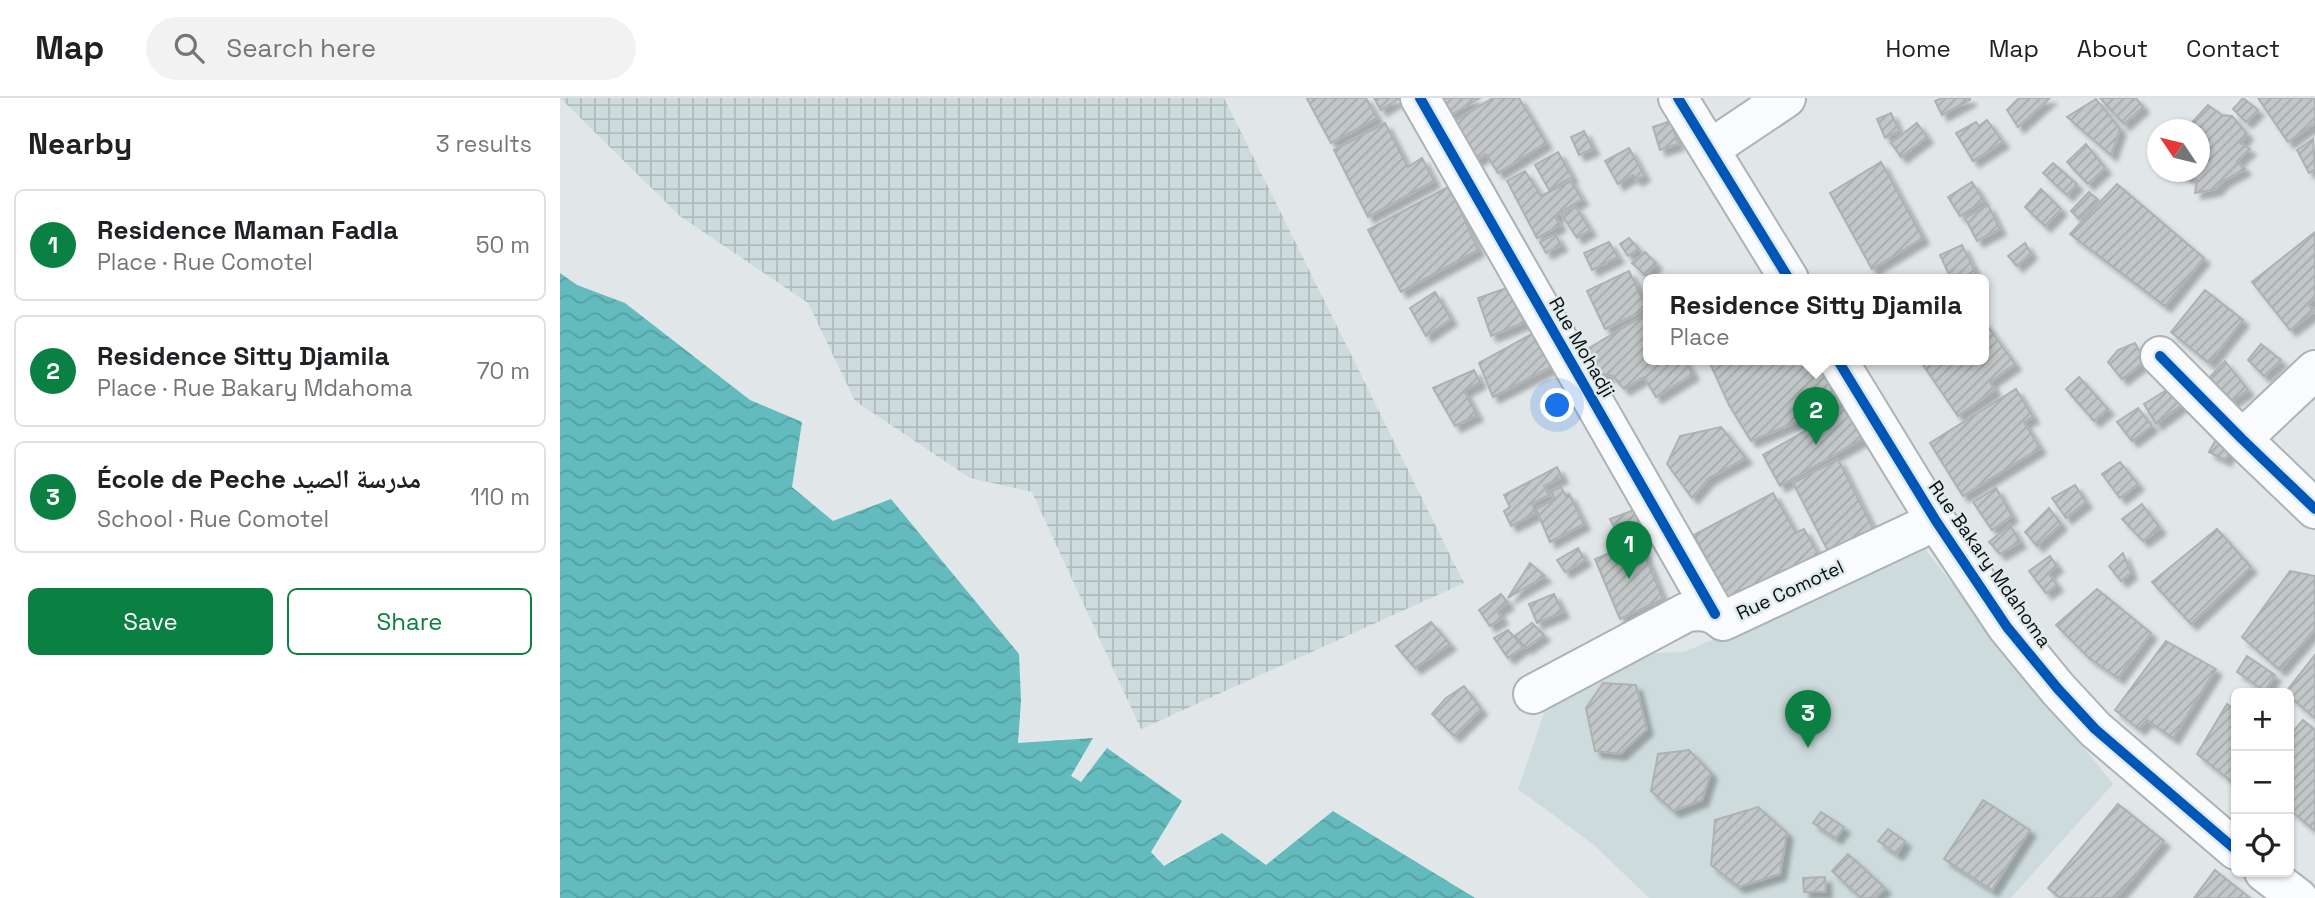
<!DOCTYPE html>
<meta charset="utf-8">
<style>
:root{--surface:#fff;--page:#f2f2f2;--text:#202124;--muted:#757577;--line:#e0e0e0;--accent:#0b8043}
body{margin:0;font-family:"Space Grotesk","Noto Naskh Arabic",sans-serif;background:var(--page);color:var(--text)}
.controls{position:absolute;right:21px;bottom:21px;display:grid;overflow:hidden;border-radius:10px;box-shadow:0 2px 5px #0004}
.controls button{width:63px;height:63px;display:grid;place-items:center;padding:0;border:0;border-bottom:2px solid var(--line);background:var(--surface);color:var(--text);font:35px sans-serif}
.compass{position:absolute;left:1587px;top:21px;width:63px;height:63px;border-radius:50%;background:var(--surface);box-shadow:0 2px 5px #0004;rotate:305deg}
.you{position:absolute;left:998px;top:308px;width:24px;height:24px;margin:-18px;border:5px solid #fff;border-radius:50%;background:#1a73e8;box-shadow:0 0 0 10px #1a73e833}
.badge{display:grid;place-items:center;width:46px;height:46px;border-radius:50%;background:var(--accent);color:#fff;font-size:23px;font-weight:700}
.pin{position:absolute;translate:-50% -58px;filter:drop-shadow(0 2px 4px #0008)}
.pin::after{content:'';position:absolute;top:37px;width:24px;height:21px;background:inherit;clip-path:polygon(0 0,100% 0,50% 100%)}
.popup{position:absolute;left:1083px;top:176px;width:346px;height:91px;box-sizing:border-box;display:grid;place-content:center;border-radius:10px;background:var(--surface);filter:drop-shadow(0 2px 5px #0005);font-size:23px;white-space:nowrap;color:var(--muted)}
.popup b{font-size:26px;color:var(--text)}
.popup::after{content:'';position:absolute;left:50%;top:100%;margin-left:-14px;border:14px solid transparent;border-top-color:var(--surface)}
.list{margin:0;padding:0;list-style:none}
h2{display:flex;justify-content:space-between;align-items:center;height:91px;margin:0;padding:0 28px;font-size:30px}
h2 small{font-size:23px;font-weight:400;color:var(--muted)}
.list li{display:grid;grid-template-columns:46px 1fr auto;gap:21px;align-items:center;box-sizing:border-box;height:112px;margin:0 14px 14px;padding:0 14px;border:2px solid var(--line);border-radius:10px}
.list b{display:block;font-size:26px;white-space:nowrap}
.list p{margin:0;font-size:23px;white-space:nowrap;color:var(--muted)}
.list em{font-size:23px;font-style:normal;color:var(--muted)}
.actions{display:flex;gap:14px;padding:21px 28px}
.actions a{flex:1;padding:16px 0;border:2px solid var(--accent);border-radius:10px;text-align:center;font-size:24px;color:var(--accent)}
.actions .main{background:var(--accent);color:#fff}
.icon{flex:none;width:38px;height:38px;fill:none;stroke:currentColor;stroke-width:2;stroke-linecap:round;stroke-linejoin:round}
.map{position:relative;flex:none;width:1755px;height:800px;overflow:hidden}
header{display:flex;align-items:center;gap:42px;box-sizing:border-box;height:98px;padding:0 35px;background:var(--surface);border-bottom:2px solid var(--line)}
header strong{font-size:33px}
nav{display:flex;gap:38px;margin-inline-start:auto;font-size:24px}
.search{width:490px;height:63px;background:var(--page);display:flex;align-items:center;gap:18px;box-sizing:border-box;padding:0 24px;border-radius:38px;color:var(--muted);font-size:26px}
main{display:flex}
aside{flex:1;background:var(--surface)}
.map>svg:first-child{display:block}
.built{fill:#cedbdc}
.industrial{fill:url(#industrial-grid)}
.water{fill:url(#water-waves)}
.building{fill:url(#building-hatch);stroke:#adb1b2;stroke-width:2;filter:url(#shadow)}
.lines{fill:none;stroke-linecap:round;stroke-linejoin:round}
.minor-casing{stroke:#adb2b3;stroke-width:42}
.minor{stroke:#fafbfc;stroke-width:38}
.cycleway-casing{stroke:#deeaeb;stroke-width:15}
.cycleway{stroke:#0057b8;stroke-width:10}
.labels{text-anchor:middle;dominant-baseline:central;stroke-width:5;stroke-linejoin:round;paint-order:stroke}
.street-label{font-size:19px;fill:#090d0d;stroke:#deeaeb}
</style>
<header>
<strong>Map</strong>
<div class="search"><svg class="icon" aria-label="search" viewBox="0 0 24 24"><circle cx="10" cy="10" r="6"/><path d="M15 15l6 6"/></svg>Search here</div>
<nav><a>Home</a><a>Map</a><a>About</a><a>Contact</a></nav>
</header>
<main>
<aside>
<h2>Nearby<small>3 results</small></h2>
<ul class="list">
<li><span class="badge">1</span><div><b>Residence Maman Fadla</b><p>Place · Rue Comotel</p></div><em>50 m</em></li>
<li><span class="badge">2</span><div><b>Residence Sitty Djamila</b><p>Place · Rue Bakary Mdahoma</p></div><em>70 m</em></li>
<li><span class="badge">3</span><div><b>École de Peche مدرسة الصيد</b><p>School · Rue Comotel</p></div><em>110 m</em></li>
</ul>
<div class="actions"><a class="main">Save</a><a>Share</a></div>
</aside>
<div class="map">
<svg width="1755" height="800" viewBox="0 0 1755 800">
<defs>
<pattern id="industrial-grid" width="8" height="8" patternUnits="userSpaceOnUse" patternTransform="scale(1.75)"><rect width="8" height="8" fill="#cedbdc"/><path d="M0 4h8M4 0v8" fill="none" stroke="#b0bbbc"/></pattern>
<pattern id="water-waves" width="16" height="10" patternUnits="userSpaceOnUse" patternTransform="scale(1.75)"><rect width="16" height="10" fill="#63bbbe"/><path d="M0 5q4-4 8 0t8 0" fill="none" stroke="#55a0a2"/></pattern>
<pattern id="building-hatch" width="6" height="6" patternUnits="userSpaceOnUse" patternTransform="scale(1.75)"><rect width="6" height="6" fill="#c2c7c7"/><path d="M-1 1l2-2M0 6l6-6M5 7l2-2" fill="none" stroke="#a5aaaa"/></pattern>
<filter id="shadow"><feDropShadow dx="6" dy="6" stdDeviation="2" flood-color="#0004"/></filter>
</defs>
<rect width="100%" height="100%" fill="#e1e7e8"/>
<path class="built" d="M1364,450L1553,686L1451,800H1089L1034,747L958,691L984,615L1057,556L1124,554Z"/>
<path class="industrial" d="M0,0H664L904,485L581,631L472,394L410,380L295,303L248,205L120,118Z"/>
<path class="water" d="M0,175L17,187L65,205L190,302L242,324L232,389L273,423L331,401L459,556L461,603L458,645L533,640L511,678L521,684L547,650L622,703L591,754L604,768L662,735L706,767L773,713L915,800H0Z"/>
<path class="building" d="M749,0H806L817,20L771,45L747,1Z
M814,0H840L821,12Z
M876,0H920L887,19Z
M933,0H959L986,45L938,75L926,56L913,64L890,26Z
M1382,0H1410V2L1382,17L1375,3Z
M1459,0H1490L1458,29L1447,12Z
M1540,0H1576L1583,9L1564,26Z
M1683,0L1698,12L1686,24L1673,11Z
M1698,0H1755V25L1728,44Z
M1536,1L1560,31L1551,57L1507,19Z
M1648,7L1662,17L1672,18L1687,36L1680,45L1690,51L1677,63L1685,71L1663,83L1656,91L1635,95L1637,82L1622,77V74H1640V32H1625Z
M1331,15L1339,33L1325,40L1317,21Z
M1427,22L1443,44L1413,63L1396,35L1416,24L1419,28Z
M1111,23L1118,46L1100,52L1093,29Z
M825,25L848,69L862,60L874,83L808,119L774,52Z
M1357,25L1367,39L1341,59L1331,45Z
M1024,33L1033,51L1019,57L1011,39Z
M1753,41L1755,72L1749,75L1737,52Z
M1526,46L1545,70L1528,86L1507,64Z
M1069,50L1084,77L1076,82L1073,77L1058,86L1045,63Z
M998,54L1012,79L989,92L975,67Z
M1321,64L1363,140L1312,171L1270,95Z
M1493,65L1517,86L1507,97L1483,75Z
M965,73L981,98L1011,83L1022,101L995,118L1000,127L977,140L947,83Z
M1412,84L1424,103L1400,118L1388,99Z
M1557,86L1644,160L1605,208L1510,136Z
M890,88L918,152L841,194L808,132Z
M1481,91L1501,111L1485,128L1465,109Z
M1529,94L1538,102L1519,121L1511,113Z
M1428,107L1440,131L1417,143L1405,120Z
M1016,109L1030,132L1017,140L1002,117Z
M1755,134V200L1748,206L1754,214L1730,232L1692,184Z
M995,136L1001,147L986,155L980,144Z
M1069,140L1079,151L1068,158L1060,146Z
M1049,144L1058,159L1032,172L1024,155Z
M1465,145L1471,155L1457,168L1448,158Z
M1402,147L1416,175L1404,181H1391L1380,157Z
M1085,154L1096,165L1086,178L1072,165Z
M1069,173L1087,211L1045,231L1027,193Z
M955,187L968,223L931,238L918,200Z
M1645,192L1683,222L1649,265L1611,234Z
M875,194L891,221L866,238L850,210Z
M1088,215V261H1124L1133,276L1096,299L1084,279L1064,291L1053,278L1026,273L1014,259Z
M1424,223L1455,266L1430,284L1435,292L1398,318L1359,261H1424Z
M979,232L995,267L933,299L919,265Z
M1575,245L1585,263L1562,281L1548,264L1558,252Z
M1701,246L1721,262L1704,278L1688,262Z
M1148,261H1259L1284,304L1191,343L1169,307Z
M1665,263L1688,292L1665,308L1647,282Z
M914,272L920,284L904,293L917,317L895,328L873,290Z
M1519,279L1548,311L1534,323L1506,291Z
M1613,288L1624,305L1596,326L1584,306Z
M1456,291L1473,319L1464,324L1480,350L1403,398L1370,345Z
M1292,306L1309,337L1220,388L1203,357Z
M1578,310L1592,328L1572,343L1557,324Z
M1161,329L1186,360L1149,380L1132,400L1107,366L1120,338Z
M1659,336L1675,345L1665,362L1649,354Z
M1278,361L1316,436L1271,459L1233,385Z
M1560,364L1578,386L1560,400L1542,376Z
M997,369L1002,379L984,388L989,397L972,406L976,415L951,428L944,413L950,409L944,397Z
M1515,387L1526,404L1506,420L1492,400Z
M1001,389L1006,398L1009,396L1024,426L990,444L976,411L995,401L991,393Z
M1436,390L1452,418L1432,432L1413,404Z
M1213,395L1236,435L1244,431L1262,463L1174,512L1134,437Z
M1582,406L1600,430L1583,443L1562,421Z
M1489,410L1501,426L1477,448L1465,434Z
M1074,412L1083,433L1061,443L1050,421Z
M1450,427L1460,444L1440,456L1429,444Z
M1657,431L1691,469L1631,526L1592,484Z
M1079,443L1103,501L1060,521L1035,461Z
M1018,450L1025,462L1005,474L997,462Z
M1563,455L1571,475L1561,483L1549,468Z
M1490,458L1497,468L1488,475L1497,487L1486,495L1469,473Z
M970,465L985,478L948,500Z
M1730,473L1755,478V531L1720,572L1682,539Z
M1537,491L1591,535L1558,580L1529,560L1496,527Z
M941,496L948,505L937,513L942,520L930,528L919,512Z
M994,496L1003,514L977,525L969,506Z
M871,524L890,546L855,570L836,548Z
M972,525L984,537L966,550L955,538Z
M948,532L963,549L948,560L934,540Z
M1606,543L1656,571L1613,640L1587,622L1579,631L1555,612Z
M1755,557V620L1729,598V595H1725Z
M1687,558L1715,577L1705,593L1677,574Z
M1043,585L1076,587L1087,631L1060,656L1035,653L1026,610Z
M904,588L921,611L894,638L872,616L886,600Z
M1667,606L1676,612V676L1671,683L1637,656Z
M1743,622L1755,632V733L1729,711V638Z
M1129,652L1151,675L1142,702L1114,713L1091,693L1098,656Z
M1423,702L1470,732L1432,792L1384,761Z
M1558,706L1604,743L1556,800H1500L1488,790Z
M1198,709L1227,735L1220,776L1179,789L1151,767L1155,722Z
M1261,714L1284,729L1276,740L1253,725Z
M1328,731L1345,743L1337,756L1318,743Z
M1288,756L1325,790L1315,800H1301L1272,773Z
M1655,772L1690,800H1634Z
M1265,779L1266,794H1244L1243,780Z"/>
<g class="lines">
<defs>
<path id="minor" d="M860,0L1155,516
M1118,0L1229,181
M1150,51L1226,0
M1600,258L1682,341L1755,411
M1277,261L1376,423L1447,529L1498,591L1535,631L1676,752
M1682,341L1755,272
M973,596L1127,514C1142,512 1152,513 1163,523L1376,423
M1704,774L1738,800"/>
</defs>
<use href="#minor" class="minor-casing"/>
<use href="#minor" class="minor"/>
<defs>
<path id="cycleway" d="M860,0L1155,516
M1118,0L1229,181
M1600,258L1682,341L1755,411
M1277,261L1376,423L1447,529L1498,591L1535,631L1676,752"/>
</defs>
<use href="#cycleway" class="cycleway-casing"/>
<use href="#cycleway" class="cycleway"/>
</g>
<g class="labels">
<g class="street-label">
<text transform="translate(1022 249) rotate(60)">Rue Mohadji</text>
<text transform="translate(1430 466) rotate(55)">Rue Bakary Mdahoma</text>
<text transform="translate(1230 492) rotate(-25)">Rue Comotel</text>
</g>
</g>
</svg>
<div class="controls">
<button>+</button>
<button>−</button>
<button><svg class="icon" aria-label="locate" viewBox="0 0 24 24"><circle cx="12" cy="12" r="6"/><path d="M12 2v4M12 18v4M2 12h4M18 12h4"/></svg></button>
</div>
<svg class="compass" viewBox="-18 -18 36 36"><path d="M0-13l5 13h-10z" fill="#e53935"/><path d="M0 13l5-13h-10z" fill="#757577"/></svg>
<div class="you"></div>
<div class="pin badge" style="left:1069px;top:481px">1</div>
<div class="pin badge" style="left:1256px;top:347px">2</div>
<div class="popup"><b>Residence Sitty Djamila</b>Place</div>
<div class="pin badge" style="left:1248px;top:650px">3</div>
</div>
</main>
